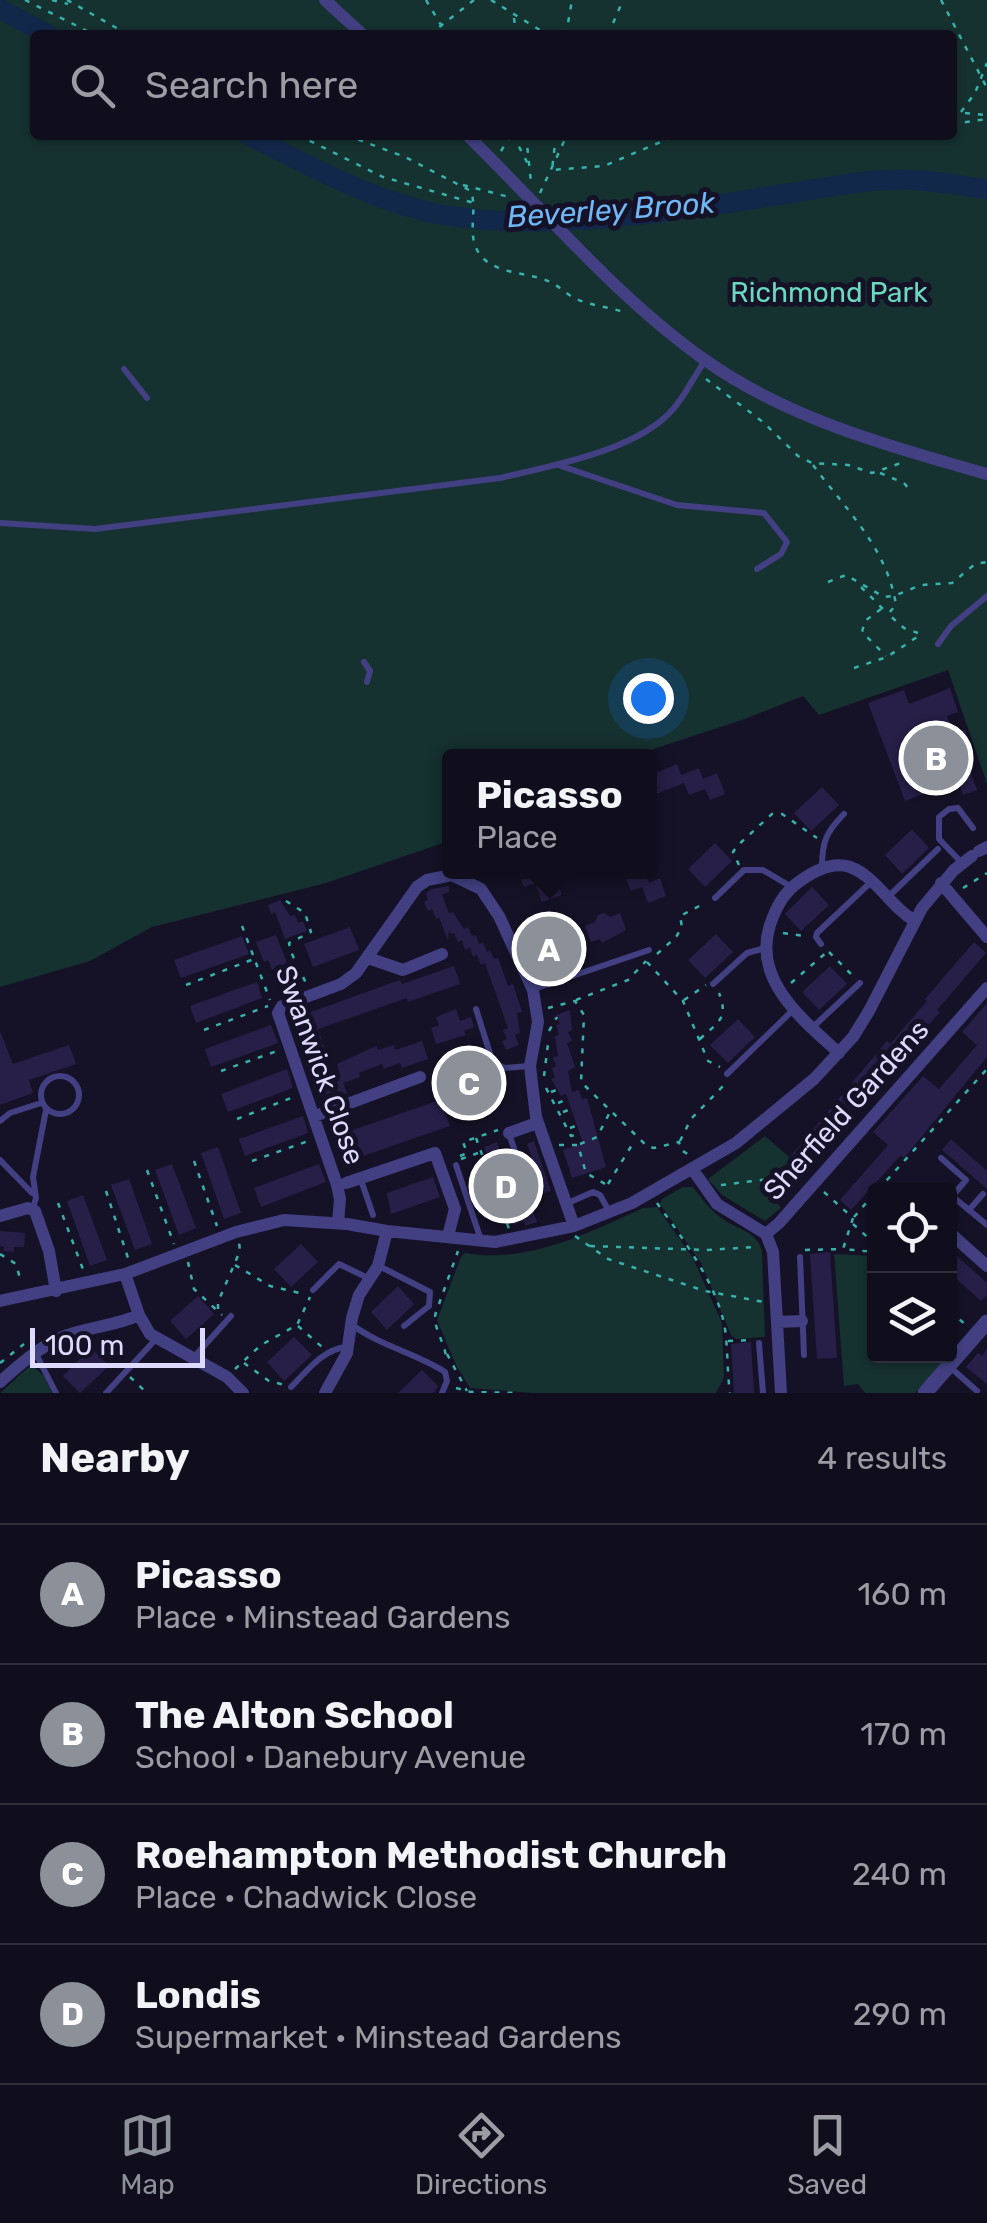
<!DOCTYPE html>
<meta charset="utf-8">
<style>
:root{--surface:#100e1d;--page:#191726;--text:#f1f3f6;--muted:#9c9ca4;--line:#302e3b;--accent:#8c9099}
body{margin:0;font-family:Rubik,sans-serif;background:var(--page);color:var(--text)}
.controls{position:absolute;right:30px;bottom:30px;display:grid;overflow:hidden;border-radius:10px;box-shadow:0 2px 8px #0004}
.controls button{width:90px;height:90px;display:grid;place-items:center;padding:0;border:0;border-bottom:2px solid var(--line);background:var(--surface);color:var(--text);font:50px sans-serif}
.scale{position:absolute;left:30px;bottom:25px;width:175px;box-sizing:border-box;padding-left:10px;border:5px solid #dedafd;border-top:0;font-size:28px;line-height:35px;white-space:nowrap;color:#dedafd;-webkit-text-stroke:8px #151227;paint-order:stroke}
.you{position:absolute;left:648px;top:698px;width:35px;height:35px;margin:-25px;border:8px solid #fff;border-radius:50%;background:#1a73e8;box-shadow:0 0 0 15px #1a73e833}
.badge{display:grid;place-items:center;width:65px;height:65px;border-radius:50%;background:var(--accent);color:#fff;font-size:32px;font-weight:700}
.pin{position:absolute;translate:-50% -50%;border:5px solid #fff;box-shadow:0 2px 10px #0006}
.popup{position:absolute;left:442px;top:749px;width:215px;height:130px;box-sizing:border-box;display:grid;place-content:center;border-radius:10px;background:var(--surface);filter:drop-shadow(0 2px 8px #0005);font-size:32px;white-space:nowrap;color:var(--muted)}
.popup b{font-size:38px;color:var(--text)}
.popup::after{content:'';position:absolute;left:50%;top:100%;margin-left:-20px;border:20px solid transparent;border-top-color:var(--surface)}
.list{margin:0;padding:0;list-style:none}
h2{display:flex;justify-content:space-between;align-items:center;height:130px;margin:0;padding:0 40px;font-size:42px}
h2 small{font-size:32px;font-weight:400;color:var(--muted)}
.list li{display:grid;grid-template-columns:65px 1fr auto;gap:30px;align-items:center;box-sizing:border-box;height:140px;padding:0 40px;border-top:2px solid var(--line)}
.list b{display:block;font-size:38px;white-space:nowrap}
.list p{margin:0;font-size:32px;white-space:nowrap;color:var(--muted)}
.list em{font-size:32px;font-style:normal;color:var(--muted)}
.icon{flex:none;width:55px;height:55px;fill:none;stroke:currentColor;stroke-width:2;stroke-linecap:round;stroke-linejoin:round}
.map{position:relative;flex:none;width:987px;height:1393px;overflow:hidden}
.search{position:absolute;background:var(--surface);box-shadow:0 2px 8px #0004;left:30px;right:30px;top:30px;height:110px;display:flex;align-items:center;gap:25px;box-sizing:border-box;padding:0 35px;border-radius:10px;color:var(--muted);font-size:38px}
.sheet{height:690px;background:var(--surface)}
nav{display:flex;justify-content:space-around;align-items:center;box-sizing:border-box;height:140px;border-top:2px solid var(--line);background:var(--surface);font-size:28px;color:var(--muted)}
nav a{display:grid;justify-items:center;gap:5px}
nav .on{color:var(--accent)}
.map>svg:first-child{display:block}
.green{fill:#153130;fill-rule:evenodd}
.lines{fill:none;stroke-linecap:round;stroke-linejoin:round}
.river{stroke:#12284b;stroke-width:20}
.building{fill:#271f47}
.path{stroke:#39b2ab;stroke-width:2.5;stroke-dasharray:5 8;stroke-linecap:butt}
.service{stroke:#424083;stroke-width:6}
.minor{stroke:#424083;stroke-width:12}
.tertiary{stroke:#424083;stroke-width:15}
.labels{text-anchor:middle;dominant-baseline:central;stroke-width:10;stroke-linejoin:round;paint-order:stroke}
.park-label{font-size:28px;fill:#6ad9bd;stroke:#151227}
.street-label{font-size:28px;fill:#dedafd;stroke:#151227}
.water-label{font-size:30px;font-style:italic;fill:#70b8f5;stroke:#151227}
</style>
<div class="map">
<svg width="987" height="1393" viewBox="0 0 987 1393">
<rect width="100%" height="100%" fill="#151227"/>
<path class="green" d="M0,0H987V784L948,670L819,715L803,696L742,720L632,756H449V841L326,883L152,927L90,961L0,987ZM35,35H952V135H35Z
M765,1136L804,1170L776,1201L781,1208L765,1221L722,1195L708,1179Z
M683,1187H693C702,1199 711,1211 723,1219C739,1231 756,1230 762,1251L765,1337L736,1339L731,1335L701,1263L660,1204L662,1199Z
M657,1207L693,1258L722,1323L724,1378L716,1393H532L470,1388L456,1365L437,1320L461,1257L465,1253C528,1264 588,1233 643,1208Z
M834,1254L874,1256V1356H949L915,1393H865L858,1384L844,1386Z
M31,1365L43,1375L52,1393H0Z"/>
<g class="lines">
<path class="river" d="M0,9L49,35
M248,135C311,166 375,203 444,215C553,233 683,210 791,193C824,188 856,181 889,180C921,178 955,185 987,189"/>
</g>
<path class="building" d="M950,688L958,712L947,716L954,734L965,730L973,752L964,755L977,790L963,795L955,772L927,782L931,791L905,801L868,703L904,690L909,704Z
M677,764L681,775L699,768L703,779L717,773L725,794L710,800L705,789L689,795L684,783L649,797V776Z
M822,787L839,805L811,831L794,813Z
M912,829L929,848L902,874L885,855Z
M715,843L732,861L705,887L688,869Z
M519,872H549L550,876L554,875L562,895L542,902L535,883L524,887Z
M623,872H645L649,883L660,878L666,896L648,903L642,887L631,891Z
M449,886V892L442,895L449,913L453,912L464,929L468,927L472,936L476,935L479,944L483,942L487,952L490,950L494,959L498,958L508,986L513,984L516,993L522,1012L517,1013L520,1033L515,1035L519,1045L506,1050L502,1041L507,1039L503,1030L508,1028L485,963L481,965L477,955L473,957L470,948L465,950L462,940L458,942L454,933L451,934L449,930L448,941L439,917L436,919L432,909L428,911L424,902L428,900L426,893L431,889Z
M812,887L829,905L801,931L785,914Z
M280,900L290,916L295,915L298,923L303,921L307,931L285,939L275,912L271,914L268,905Z
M604,913L611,917L620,913L626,930L602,943L600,939L591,942L585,926L595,922L598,915Z
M556,917L575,968L540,980L522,929Z
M350,927L359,950L313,967L304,944Z
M716,934L733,952L705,978L688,960Z
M276,935L287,963L290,962L293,972L297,970L300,980L296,981L299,989L286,994L275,968L272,970L268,960L264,962L256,942Z
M242,936L249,954L181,978L174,960Z
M974,942L986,953L937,1010L940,1012L902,1055L899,1052L802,1168L790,1157L887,1041L890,1044L927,1001L925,999Z
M454,966L460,984L408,1002L407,998L318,1029L325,1049L307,1056L294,1018L400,980L402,984Z
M830,966L847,984L819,1010L802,992Z
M257,982L262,998L196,1023L190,1006Z
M987,1003V1057L904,1158L901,1155L851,1210L840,1200L888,1145L873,1132L923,1076L939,1089L977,1045L962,1032Z
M456,1009L460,1021L471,1017L474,1027L464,1031L466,1035L436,1044L431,1028L439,1025L436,1017Z
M570,1010L572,1030L568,1032L572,1041L567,1043L575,1067L568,1071L572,1092L579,1090L582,1099L587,1098L606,1167L572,1178L563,1150L583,1143L566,1094L561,1096L551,1079L555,1078L552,1068L556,1066L553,1057L558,1056L555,1036L559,1035L556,1025L560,1024L556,1015Z
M738,1019L755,1037L728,1063L710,1045Z
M271,1025L278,1043L211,1067L205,1049Z
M0,1031L13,1064L69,1045L76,1064L29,1080L33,1093L0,1105Z
M422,1041L428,1059L402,1068L400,1063L384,1069L382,1064L359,1073L360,1077L343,1083L347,1093L325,1102L319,1083L340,1075L337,1064L376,1046L378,1050L394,1045L395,1050Z
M469,1059L485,1101L469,1107L454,1064Z
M287,1069L293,1088L228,1112L221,1094Z
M440,1100L450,1126L343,1163L337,1144L353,1138L350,1131Z
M303,1116L308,1133L245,1156L239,1139Z
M951,1139L987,1171V1189L942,1150Z
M534,1141L551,1191L544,1193L527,1144Z
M497,1142L520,1207L527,1204L529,1210L532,1209L537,1222L525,1226L523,1221L514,1225L484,1147Z
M218,1147L241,1213L224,1219L201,1153Z
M172,1164L196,1228L179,1235L155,1170Z
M319,1164L326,1182L261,1207L254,1188Z
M433,1177L440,1197L391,1214L387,1193Z
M129,1179L152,1244L135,1250L111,1185Z
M83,1195L107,1260L90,1266L67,1201Z
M0,1231L25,1233L24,1247H14V1252L4,1251V1247L0,1246Z
M301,1244L318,1262L291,1287L274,1269Z
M950,1250L987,1283V1295L981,1301L950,1273Z
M830,1252L837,1358L817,1359L810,1254Z
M398,1286L414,1304L387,1330L371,1312Z
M198,1296L214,1314L186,1339L170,1321Z
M294,1337L312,1355L284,1381L267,1362Z
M751,1342L754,1393H734L731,1344Z
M91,1348L109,1366L80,1393L63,1376Z
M987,1349V1384L966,1367L978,1353L982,1356Z
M422,1370L438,1386L434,1393H398Z"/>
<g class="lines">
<path class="path" d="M25,0L95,35
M52,0L68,4
M67,0L129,35
M426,0L447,35
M491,0L548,35
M941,0L987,88
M514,18L516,35
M429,35L474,0
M566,35L572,0
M608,35L623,0
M952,112L987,115
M961,112L975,93L987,63
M952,124L987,119
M298,135L383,177L474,203
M346,135L405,157L471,191C477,209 469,228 475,245C485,275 525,271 548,281C558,285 565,293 574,298C591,306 610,307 627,313
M513,135L529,166
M526,135L531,182
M556,135L552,170L604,166L677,135
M501,151L511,135
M463,185L509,197
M540,193L567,135
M706,379L763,422L798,456L812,463L848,465L872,473L904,462
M813,465C847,511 887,548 896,605L888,614L904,628L918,633
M880,473L904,483L912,493
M828,582L846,575L884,597L894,596L921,585L952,583L975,564L987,562
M861,587L887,613
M881,609L865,621L862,632L886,656
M854,668L887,657L920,635
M739,865L733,852L737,846L772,814H782L817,838
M963,888L987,873
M286,901L305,913L311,932L289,943C292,960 301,969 306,984
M242,926L270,1000
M783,933L805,936
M829,952L855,978
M657,954L676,937L682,927L680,916L705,903
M647,962L683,1001L708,1061L720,1067
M791,983L827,952
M186,985L254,959
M576,1000L628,980L646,961
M684,1000L706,985
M548,1008L575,1001L584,1015L581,1082L647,1146L654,1148L679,1142L681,1150L691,1156
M204,1030L268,1006
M549,1031L557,1017
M700,1039C718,1022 729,1019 719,993
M221,1071L277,1051
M544,1076L548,1044
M546,1088L571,1136L580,1134
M551,1092L559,1089
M558,1103L568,1099
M563,1112L574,1108
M237,1119L296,1096
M570,1128L581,1124
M476,1138L509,1229
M680,1141L691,1119L727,1082
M580,1144L597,1137L610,1112
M559,1145H578L586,1173L607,1185
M460,1156L467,1153L463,1142L498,1130
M461,1159L481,1152
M194,1161L217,1226
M252,1161L311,1140
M147,1170L174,1244
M608,1184L635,1140
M721,1185L802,1175
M878,1190L987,1069
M106,1191L129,1261
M824,1192L853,1218L843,1249L874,1252
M58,1203L84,1272
M657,1203C683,1239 718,1285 725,1329C728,1350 727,1372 730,1393
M854,1217L874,1194
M853,1224L874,1243
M575,1236L608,1259L705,1291L764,1302
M590,1246L706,1250L756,1247
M805,1250L842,1249
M0,1254L16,1264L21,1282
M188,1262L194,1289L222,1315
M235,1265L270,1286L304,1294
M439,1304L458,1251
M218,1309V1302L240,1251L239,1242
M950,1311L967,1326
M436,1312C431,1327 447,1344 446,1361
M298,1326L322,1347
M728,1341L750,1340
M447,1354L467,1391
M0,1363L24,1344
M244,1363L269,1381L285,1385
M235,1369L261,1345L297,1325L310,1297
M130,1377L147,1393
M456,1388L471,1392L520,1393"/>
<path class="service" d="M124,369L147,398
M558,465L677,505L764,513L787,542L781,554L757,569
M0,523L95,529L500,478C551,466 640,450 674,408C686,394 694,376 705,361
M938,644L951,626L987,596
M364,662L370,671L367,682
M961,862L939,839V817L949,809L958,808L973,828
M822,867C822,842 826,832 844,814
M888,897L938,849
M715,898L744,870H763L790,886
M821,944L816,937L817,933L871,882
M713,984L747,953L765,948
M534,989L649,950
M476,1009L493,1063L505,1068L529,1066
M813,1027L860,983
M499,1067L497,1075L502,1091
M727,1074L792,1011
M41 1095a19 19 0 1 1 38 0a19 19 0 1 1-38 0Z
M0,1121L10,1113L41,1103
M509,1134L531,1197
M941,1158L966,1180L950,1199
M0,1160L32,1193
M456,1165L481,1240
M361,1180L373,1215
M952,1196L987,1225
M568,1203L593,1192L600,1195L610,1213
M33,1208L36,1198L33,1177L46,1110
M969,1210L983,1194
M800,1257L804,1355
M379,1266L430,1292L429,1306L404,1326
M313,1290L339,1264L370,1279
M351,1324C380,1346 415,1353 445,1372L447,1381L442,1393
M759,1343L763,1393
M36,1354L56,1393
M194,1357L231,1316
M950,1367L977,1391
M291,1387C308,1370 322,1350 346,1347
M106,1393L156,1339"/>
<path class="minor" d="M325,0L363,35
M467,135C545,211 616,297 705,360C788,419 891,447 987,474
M979,851L987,847
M941,883L987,937
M368,958L403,970L442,954
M839,1053C803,1020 752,980 770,925C776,907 784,892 800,881C814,871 832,861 850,867C877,877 890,907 915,921
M315,1116L420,1077
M509,1133L537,1123
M693,1170L717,1204L766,1234L779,1223L987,988
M346,1183L435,1153L455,1209L448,1236
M0,1216L28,1208L35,1211L49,1251L56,1291
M338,1223L340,1199L337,1185L278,1013L282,1006L341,984L356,973L417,887L427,880L452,875L481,889L499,916L533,990L538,1022L530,1066L536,1117L574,1226
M950,1233L987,1266
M766,1234L773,1252L781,1393
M125,1274L139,1315L150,1334L227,1377L243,1393
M0,1301L125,1274L236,1232L284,1220L347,1224L387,1231L495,1242L574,1226L632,1203L736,1143L814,1079L853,1037L869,1011L922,908L954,870L972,856
M777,1322L802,1321
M0,1382C18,1366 38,1348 60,1338C85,1327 113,1327 139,1315
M325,1393L347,1353L352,1318L359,1295L378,1266L387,1231"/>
<path class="tertiary" d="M925,1393L987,1322"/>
</g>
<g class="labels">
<g class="park-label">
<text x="829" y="292">Richmond Park</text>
</g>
<g class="street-label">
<text transform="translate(320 1065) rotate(70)">Swanwick Close</text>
<text transform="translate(846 1110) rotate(-48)">Sherfield Gardens</text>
</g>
<g class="water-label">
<text transform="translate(611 210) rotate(-4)">Beverley Brook</text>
</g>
</g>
</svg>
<div class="controls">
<button><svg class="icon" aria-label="locate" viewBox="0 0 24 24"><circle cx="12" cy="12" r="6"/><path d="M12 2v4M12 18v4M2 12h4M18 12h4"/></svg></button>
<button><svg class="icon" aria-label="layers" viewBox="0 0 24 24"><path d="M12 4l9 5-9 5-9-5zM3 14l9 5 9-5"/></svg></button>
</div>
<div class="scale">100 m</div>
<div class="you"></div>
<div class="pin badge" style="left:549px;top:949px">A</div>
<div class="popup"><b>Picasso</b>Place</div>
<div class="pin badge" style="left:936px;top:758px">B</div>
<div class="pin badge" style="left:469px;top:1083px">C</div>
<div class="pin badge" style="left:506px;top:1186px">D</div>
<div class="search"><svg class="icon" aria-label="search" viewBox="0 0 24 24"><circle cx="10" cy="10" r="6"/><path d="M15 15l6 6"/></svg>Search here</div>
</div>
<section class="sheet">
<h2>Nearby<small>4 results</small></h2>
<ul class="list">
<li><span class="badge">A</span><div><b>Picasso</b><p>Place · Minstead Gardens</p></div><em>160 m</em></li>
<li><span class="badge">B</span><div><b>The Alton School</b><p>School · Danebury Avenue</p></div><em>170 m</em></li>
<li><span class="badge">C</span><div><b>Roehampton Methodist Church</b><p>Place · Chadwick Close</p></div><em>240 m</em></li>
<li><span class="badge">D</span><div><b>Londis</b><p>Supermarket · Minstead Gardens</p></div><em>290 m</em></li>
</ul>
</section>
<nav>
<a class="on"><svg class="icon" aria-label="map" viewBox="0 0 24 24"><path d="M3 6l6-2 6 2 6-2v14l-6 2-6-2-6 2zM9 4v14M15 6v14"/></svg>Map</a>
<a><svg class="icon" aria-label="directions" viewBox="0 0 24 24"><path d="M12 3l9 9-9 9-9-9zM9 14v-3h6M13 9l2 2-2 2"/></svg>Directions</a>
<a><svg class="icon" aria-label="saved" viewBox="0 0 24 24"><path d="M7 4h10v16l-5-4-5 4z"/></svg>Saved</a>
</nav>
